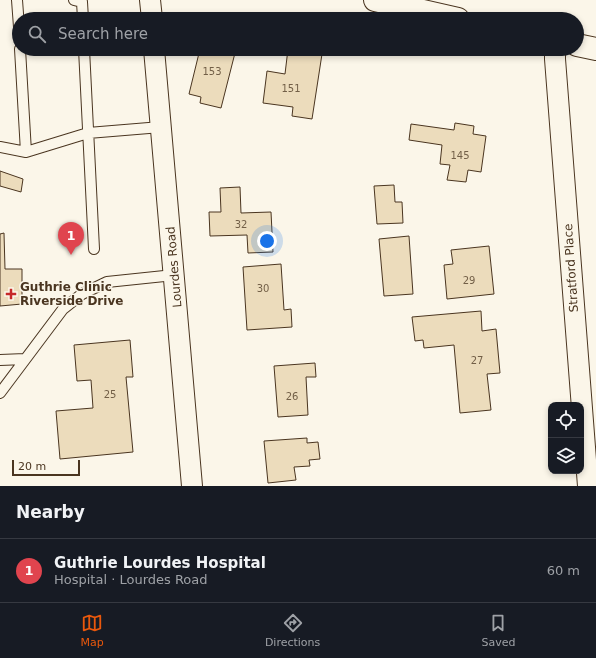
<!DOCTYPE html>
<meta charset="utf-8">
<style>
:root{--surface:#171b24;--page:#242831;--text:#f1f3f6;--muted:#9ea1a6;--line:#363941;--accent:#ea580c}
body{margin:0;font-family:"DejaVu Sans",sans-serif;background:var(--page);color:var(--text)}
.controls{position:absolute;right:12px;bottom:12px;display:grid;overflow:hidden;border-radius:8px;box-shadow:0 2px 6px #0003}
.controls button{width:36px;height:36px;display:grid;place-items:center;padding:0;border:0;border-bottom:1px solid var(--line);background:var(--surface);color:var(--text);font:20px sans-serif}
.scale{position:absolute;left:12px;bottom:10px;width:68px;box-sizing:border-box;padding-left:4px;border:2px solid #4a3520;border-top:0;font-size:11px;line-height:14px;white-space:nowrap;color:#4a3520;-webkit-text-stroke:3px #fbf6e9;paint-order:stroke}
.you{position:absolute;left:267px;top:241px;width:14px;height:14px;margin:-10px;border:3px solid #fff;border-radius:50%;background:#1a73e8;box-shadow:0 0 0 6px #1a73e833}
.badge{display:grid;place-items:center;width:26px;height:26px;border-radius:50%;background:var(--accent);color:#fff;font-size:13px;font-weight:700}
.pin{position:absolute;translate:-50% -33px;filter:drop-shadow(0 1px 2px #0008)}
.pin::after{content:'';position:absolute;top:21px;width:14px;height:12px;background:inherit;clip-path:polygon(0 0,100% 0,50% 100%)}
.list{margin:0;padding:0;list-style:none}
h2{display:flex;justify-content:space-between;align-items:center;height:52px;margin:0;padding:0 16px;font-size:17px}
h2 small{font-size:13px;font-weight:400;color:var(--muted)}
.list li{display:grid;grid-template-columns:26px 1fr auto;gap:12px;align-items:center;box-sizing:border-box;height:64px;padding:0 16px;border-top:1px solid var(--line)}
.list b{display:block;font-size:15px;white-space:nowrap}
.list p{margin:0;font-size:13px;white-space:nowrap;color:var(--muted)}
.list em{font-size:13px;font-style:normal;color:var(--muted)}
.icon{flex:none;width:22px;height:22px;fill:none;stroke:currentColor;stroke-width:2;stroke-linecap:round;stroke-linejoin:round}
.map{position:relative;flex:none;width:596px;height:486px;overflow:hidden}
.search{position:absolute;background:var(--surface);box-shadow:0 2px 6px #0003;left:12px;right:12px;top:12px;height:44px;display:flex;align-items:center;gap:10px;box-sizing:border-box;padding:0 14px;border-radius:22px;color:var(--muted);font-size:15px}
.sheet{height:116px;background:var(--surface)}
nav{display:flex;justify-content:space-around;align-items:center;box-sizing:border-box;height:56px;border-top:1px solid var(--line);background:var(--surface);font-size:11px;color:var(--muted)}
nav a{display:grid;justify-items:center;gap:2px}
nav .on{color:var(--accent)}
.map>svg:first-child{display:block}
.building{fill:#ecdcbc;stroke:#4a3520}
.lines{fill:none;stroke-linecap:round;stroke-linejoin:round}
.lane-casing{stroke:#4a3520;stroke-width:12}
.street-casing{stroke:#4a3520;stroke-width:22}
.primary-casing{stroke:#4a3520;stroke-width:24}
.lane{stroke:#fbf6e9;stroke-width:10}
.street{stroke:#fbf6e9;stroke-width:20}
.primary{stroke:#fbf6e9;stroke-width:22}
.poi-dot{fill:#c62828;stroke:#fbf6e9;stroke-width:1.5}
.labels{text-anchor:middle;dominant-baseline:central;stroke-width:3;stroke-linejoin:round;paint-order:stroke}
.number-label{font-size:10px;fill:#725f47}
.street-label{font-size:12px;fill:#4a3520;stroke:#fbf6e9}
.poi-label{font-size:12px;font-weight:bold;fill:#4a3520;stroke:#fbf6e9;text-anchor:start}
</style>
<div class="map">
<svg width="596" height="486" viewBox="0 0 596 486">
<rect width="100%" height="100%" fill="#fbf6e9"/>
<path class="building" d="M200,49H236L221,108L200,103L201,97L189,94Z
M288,49L322,54L312,119L292,116L293,107L263,103L267,71L285,74Z
M455,123L474,126L473,134L486,136L481,172L468,170L466,182L447,180L450,165L440,164L442,145L409,140L411,124L454,130Z
M0,171L23,179L21,192L0,186Z
M394,185L395,202H402L403,223L377,224L374,186Z
M240,187L241,213L271,212L273,252L248,253L247,235L210,236L209,212H221L220,188Z
M4,233L5,269H22V304L0,306V234Z
M409,236L413,294L384,296L379,239Z
M489,246L494,294L447,299L444,265L453,264L451,250Z
M281,264L284,310L291,309L292,327L247,330L243,267Z
M481,311L482,331L496,329L500,373L487,374L491,410L460,413L454,345L424,348L423,340L415,341L412,317Z
M130,340L133,377H126L133,452L60,459L56,411L93,408L91,380L77,381L74,345Z
M315,363L316,377H306L308,415L278,417L274,366Z
M307,438V443L318,442L320,459L309,460L310,466L294,467L296,480L268,483L264,441Z"/>
<g class="lines">
<defs>
<path id="lane" d="M17,0L19,27
M74,0L82,2L83,19
M20,49L26,152
M84,49L94,249
M0,147L26,152L88,133L161,127
M0,360L25,359
M0,393L63,309L82,294L107,282L174,275"/>
<path id="street" d="M150,0L152,19
M154,49L192,486
M555,49V59L588,486"/>
<path id="primary" d="M375,0L458,19
M577,45L596,49"/>
</defs>
<use href="#lane" class="lane-casing"/>
<use href="#street" class="street-casing"/>
<use href="#primary" class="primary-casing"/>
<use href="#lane" class="lane"/>
<use href="#street" class="street"/>
<use href="#primary" class="primary"/>
</g>
<path class="poi-dot" d="M9 288h4v4h4v4h-4v4h-4v-4h-4v-4h4z"/>
<g class="labels">
<g class="number-label">
<text x="212" y="71">153</text>
<text x="291" y="88">151</text>
<text x="460" y="155">145</text>
<text x="241" y="224">32</text>
<text x="469" y="280">29</text>
<text x="263" y="288">30</text>
<text x="477" y="360">27</text>
<text x="110" y="394">25</text>
<text x="292" y="396">26</text>
</g>
<g class="street-label">
<text transform="translate(174 267) rotate(-95)">Lourdes Road</text>
<text transform="translate(571 268) rotate(-94)">Stratford Place</text>
</g>
<g class="poi-label">
<text x="20" y="287">Guthrie Clinic<tspan x="20" dy="14">Riverside Drive</tspan></text>
</g>
</g>
</svg>
<div class="controls">
<button><svg class="icon" aria-label="locate" viewBox="0 0 24 24"><circle cx="12" cy="12" r="6"/><path d="M12 2v4M12 18v4M2 12h4M18 12h4"/></svg></button>
<button><svg class="icon" aria-label="layers" viewBox="0 0 24 24"><path d="M12 4l9 5-9 5-9-5zM3 14l9 5 9-5"/></svg></button>
</div>
<div class="scale">20 m</div>
<div class="you"></div>
<div class="pin badge" style="left:71px;top:255px;background:#e0444e">1</div>
<div class="search"><svg class="icon" aria-label="search" viewBox="0 0 24 24"><circle cx="10" cy="10" r="6"/><path d="M15 15l6 6"/></svg>Search here</div>
</div>
<section class="sheet">
<h2>Nearby<small></small></h2>
<ul class="list">
<li><span class="badge" style="background:#e0444e">1</span><div><b>Guthrie Lourdes Hospital</b><p>Hospital · Lourdes Road</p></div><em>60 m</em></li>
</ul>
</section>
<nav>
<a class="on"><svg class="icon" aria-label="map" viewBox="0 0 24 24"><path d="M3 6l6-2 6 2 6-2v14l-6 2-6-2-6 2zM9 4v14M15 6v14"/></svg>Map</a>
<a><svg class="icon" aria-label="directions" viewBox="0 0 24 24"><path d="M12 3l9 9-9 9-9-9zM9 14v-3h6M13 9l2 2-2 2"/></svg>Directions</a>
<a><svg class="icon" aria-label="saved" viewBox="0 0 24 24"><path d="M7 4h10v16l-5-4-5 4z"/></svg>Saved</a>
</nav>
